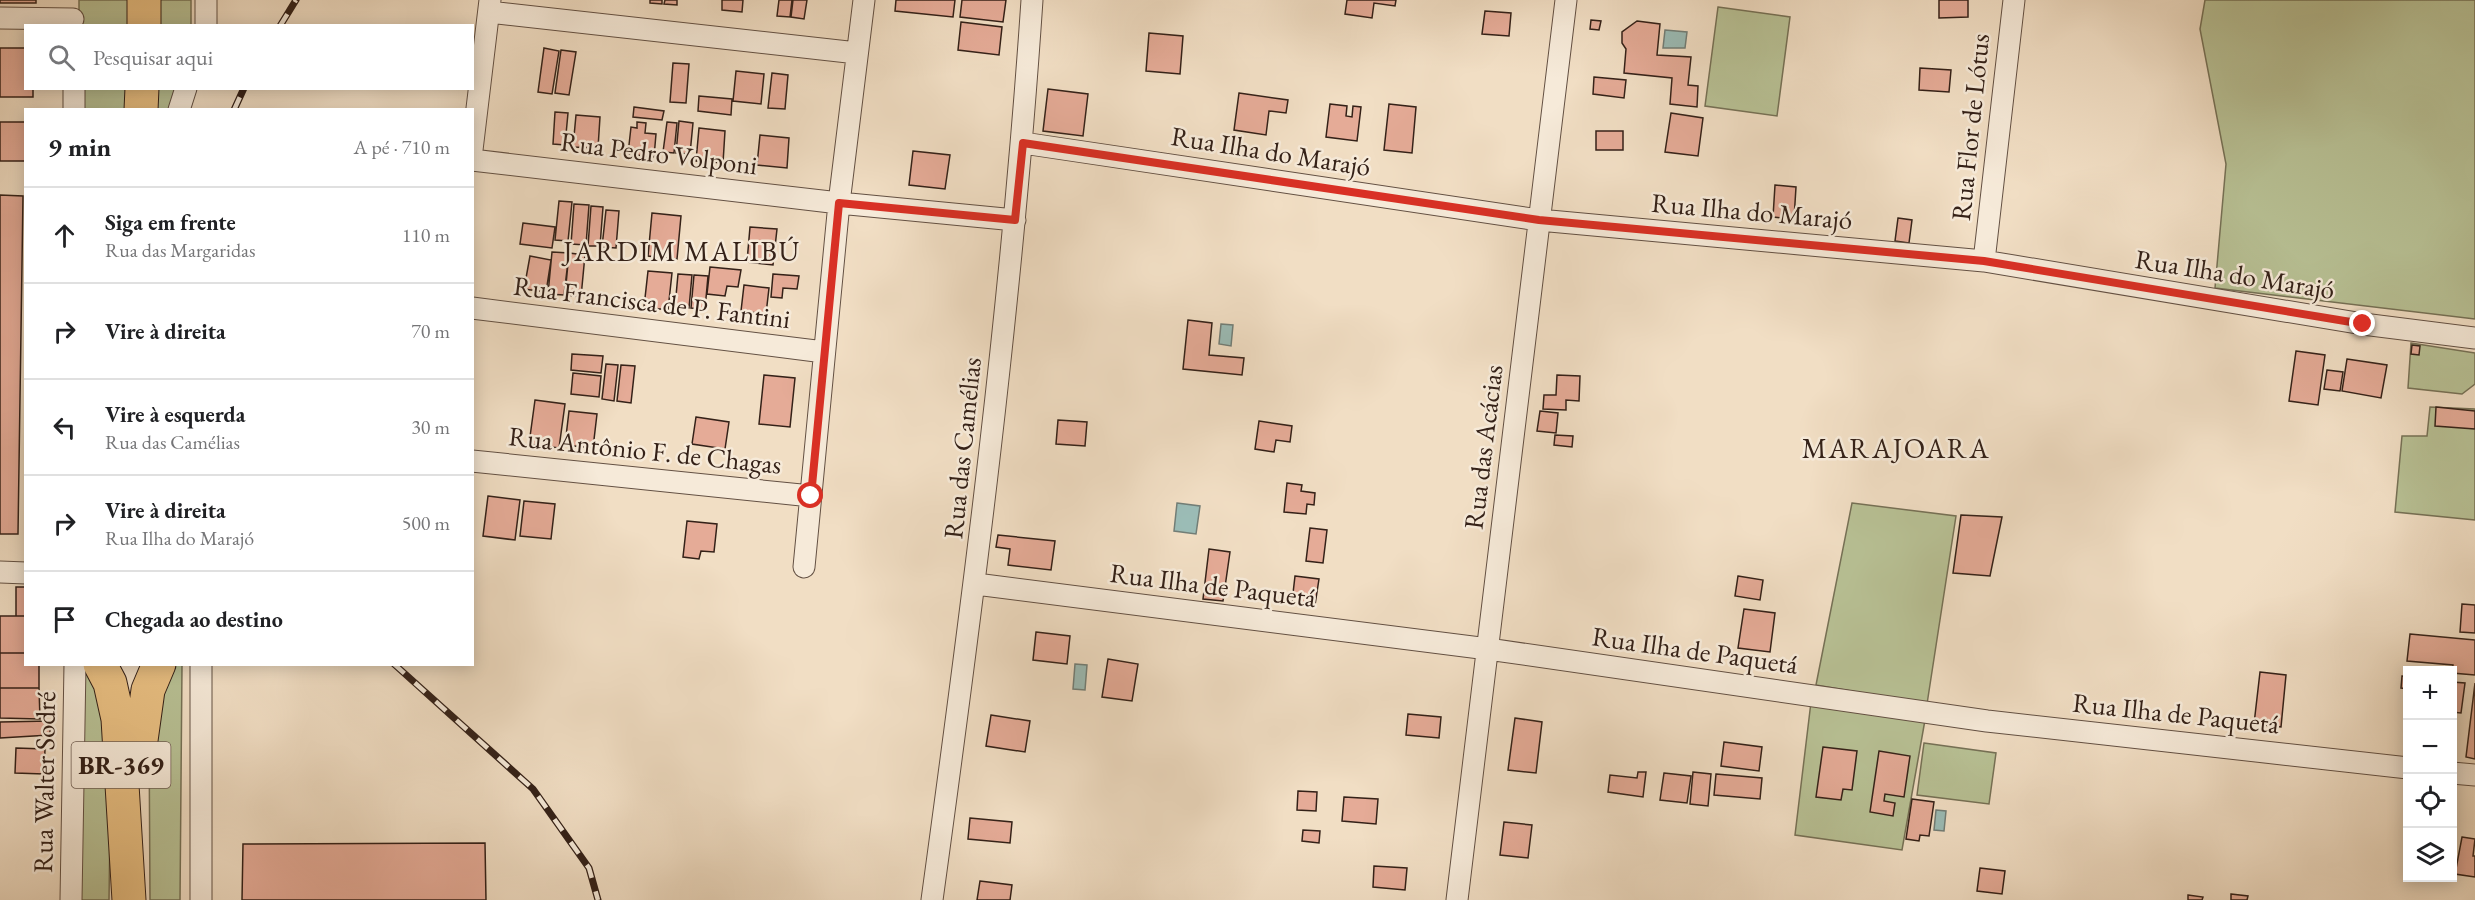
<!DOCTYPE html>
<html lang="pt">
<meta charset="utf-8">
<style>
:root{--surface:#fff;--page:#f6f6f6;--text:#202124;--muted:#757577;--line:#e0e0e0}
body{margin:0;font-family:"EB Garamond",serif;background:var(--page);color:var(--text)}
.controls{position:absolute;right:18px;bottom:18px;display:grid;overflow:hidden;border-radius:0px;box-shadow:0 3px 15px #0003}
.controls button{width:54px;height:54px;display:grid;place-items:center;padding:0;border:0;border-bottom:2px solid var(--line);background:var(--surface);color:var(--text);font:30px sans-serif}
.stop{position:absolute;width:18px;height:18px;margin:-14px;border:4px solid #d93025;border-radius:50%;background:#fff}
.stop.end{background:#d93025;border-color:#fff;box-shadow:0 2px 6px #0008}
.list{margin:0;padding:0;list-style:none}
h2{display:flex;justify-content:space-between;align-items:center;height:78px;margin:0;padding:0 24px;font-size:26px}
h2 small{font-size:20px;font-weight:400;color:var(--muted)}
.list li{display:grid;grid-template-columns:39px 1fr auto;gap:18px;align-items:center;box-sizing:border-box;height:96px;padding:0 24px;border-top:2px solid var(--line)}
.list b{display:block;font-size:22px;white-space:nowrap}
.list p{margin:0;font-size:20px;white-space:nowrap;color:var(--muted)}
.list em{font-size:20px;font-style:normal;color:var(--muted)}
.icon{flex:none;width:33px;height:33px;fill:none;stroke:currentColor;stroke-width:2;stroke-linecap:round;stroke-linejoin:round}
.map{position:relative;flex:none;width:2475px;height:900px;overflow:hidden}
.search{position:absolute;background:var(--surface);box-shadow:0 3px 15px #0003;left:24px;top:24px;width:450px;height:66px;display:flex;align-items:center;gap:15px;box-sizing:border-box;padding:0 21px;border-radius:0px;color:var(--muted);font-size:22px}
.panel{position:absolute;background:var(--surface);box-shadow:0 3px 15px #0003;left:24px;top:108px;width:450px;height:558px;border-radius:0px}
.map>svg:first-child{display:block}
.green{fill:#b8c195;stroke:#767156;stroke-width:1.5}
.water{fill:#9bbcb6;stroke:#727e77;stroke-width:1.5}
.building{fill:#e5ab97;stroke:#342118;stroke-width:1.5}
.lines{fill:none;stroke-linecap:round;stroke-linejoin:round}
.minor-casing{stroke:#635043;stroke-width:23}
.primary-casing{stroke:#342118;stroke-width:35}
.minor{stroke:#f6ead9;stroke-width:21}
.primary{stroke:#e8bf82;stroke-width:33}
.rail-casing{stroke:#342118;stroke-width:7}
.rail{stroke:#f6ead9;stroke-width:4.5;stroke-dasharray:14;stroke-linecap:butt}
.route{stroke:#d93025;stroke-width:8}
.labels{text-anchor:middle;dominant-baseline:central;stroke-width:5;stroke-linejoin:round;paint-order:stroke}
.shield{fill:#f6ead9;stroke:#6e5d52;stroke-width:1.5}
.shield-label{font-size:26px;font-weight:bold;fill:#342118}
.street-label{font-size:27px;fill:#342118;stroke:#f6ead9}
.neighbourhood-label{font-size:28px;letter-spacing:1.5px;fill:#342118;stroke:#f6ead9}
</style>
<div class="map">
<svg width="2475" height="900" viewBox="0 0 2475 900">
<rect width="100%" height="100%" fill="#f1dec4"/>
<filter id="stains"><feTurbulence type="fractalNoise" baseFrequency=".00333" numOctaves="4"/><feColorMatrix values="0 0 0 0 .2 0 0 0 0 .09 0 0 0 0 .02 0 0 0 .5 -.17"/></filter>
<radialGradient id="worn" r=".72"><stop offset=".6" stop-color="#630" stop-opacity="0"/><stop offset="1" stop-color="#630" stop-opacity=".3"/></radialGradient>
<path class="green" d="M79,0H134V25L79,26Z
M143,0H191V25H143Z
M2205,0H2475V319L2215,288L2226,164L2200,29Z
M1718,7L1790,17L1777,116L1705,106Z
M78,89H134V109L77,110Z
M143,89H176L169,110L143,109Z
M2411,343L2475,353V384L2462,394L2408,388Z
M2430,407L2475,409V520L2395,512L2402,436H2427Z
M1852,503L1956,516L1927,704L1816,685Z
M80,665L105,685L110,827L109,900H81Z
M173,665H182L180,900H150L149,724Z
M1811,702L1925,720L1902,850L1795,835Z
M1924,743L1996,753L1989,804L1917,795Z"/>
<path class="water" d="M1665,30L1687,32L1685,48H1663Z
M1221,324L1233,325L1231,346L1219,344Z
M1177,503L1200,506L1196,534L1174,531Z
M1075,664L1087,665L1085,690L1073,689Z
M1936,810L1946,811L1944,831L1934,830Z"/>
<path class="building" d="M0,0H36V3H0Z
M650,0H662V4L650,3Z
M665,0H677V5L664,4Z
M722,0H743L742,12L722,10Z
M779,0H792L790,17L777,16Z
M793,0H807L804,19L791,17Z
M896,0H955L953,17L895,11Z
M962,0H1006L1003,22L960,17Z
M1347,0H1396L1395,6L1374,3L1372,18L1345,14Z
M1939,0H1968V17L1939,18Z
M1485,11L1511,13L1509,36L1482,34Z
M1591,20L1601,21L1599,30L1590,29Z
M1637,21L1660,24L1657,55L1691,57L1688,85L1698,86L1697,107L1670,104L1672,78L1624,73L1626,49L1622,43V32Z
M961,22L1002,27L999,55L958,50Z
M1149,33L1183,36L1180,74L1146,71Z
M0,48H26V88H33V97H0Z
M544,48L559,51L552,94L538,92Z
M561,50L576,52L569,95L555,93Z
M673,63L689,64L686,103L670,102Z
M1920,68L1951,70L1949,92L1919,90Z
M736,71L764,74L761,104L733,101Z
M772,73L788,75L785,109L768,108Z
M1594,77L1626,80L1624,98L1593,94Z
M1048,89L1088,94L1083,136L1043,131Z
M1239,93L1288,100L1286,113L1269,111L1266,135L1234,130Z
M699,96L732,99L731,115L698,111Z
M1330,104L1347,106L1346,116L1352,117L1353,106L1361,107L1357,141L1326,137Z
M1389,104L1416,107L1412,153L1384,150Z
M634,107L664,111L662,120L633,117Z
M555,112L568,113L565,145L553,144Z
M1671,113L1703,118L1698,156L1665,152Z
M576,115L600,117L598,148L573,147Z
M679,121L693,123L690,154L676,153Z
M0,122H26V161H0Z
M637,122L646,123L645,133L656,134L654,157L628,154L631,127L637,128Z
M667,122L677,123L674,153L663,152Z
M699,128L725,131L723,163L696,161Z
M1596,131H1623V150H1596Z
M760,135L789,138L787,168L757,165Z
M913,151L950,155L945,189L909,185Z
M1775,185L1796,187L1794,219L1773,217Z
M0,195L23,196L18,534H0Z
M559,201L572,202L568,241L555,240Z
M574,204L589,205L586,245L571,244Z
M591,206L603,207L600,246H588Z
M606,210L619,211L616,248L602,247Z
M652,213L681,216L677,259L648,256Z
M1898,218L1912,220L1909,243L1895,241Z
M523,223L555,227L552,248L520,244Z
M750,227L777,229L773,265L747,262Z
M552,252L569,253L564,295L548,294Z
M569,253L585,255L581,297L565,295Z
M530,256L551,260L546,292L524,289Z
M710,267L741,270L738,287L727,286L725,296L707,294Z
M648,271L672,273L668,310L644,307Z
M678,274L692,275L689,308L675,307Z
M773,274L799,276L797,289L783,288L782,298L771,297Z
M694,275L708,276L705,309L691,308Z
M744,285L769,288L766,314L741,311Z
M1188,320L1212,323L1209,355L1244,358L1242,375L1183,369Z
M2412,345L2420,346L2419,355L2411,354Z
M2296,351L2325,355L2318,405L2289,401Z
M572,354L603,356L601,373L571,370Z
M2347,359L2387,365L2381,398L2342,391Z
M606,364L618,365L614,401L602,399Z
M621,365L635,366L631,403L617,401Z
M2327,370L2343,372L2340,391L2324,389Z
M573,373L601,376L599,397L571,394Z
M764,375L795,378L790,427L759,424Z
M1557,375L1580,376L1579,401L1566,400V410L1543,409L1544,395H1556Z
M535,400L565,404L559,448L529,444Z
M2436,407L2475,411V429L2435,426Z
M569,411L597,414L593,448L565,445Z
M1540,411L1558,413L1556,433L1537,431Z
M696,417L729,422L725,449L692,444Z
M1058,420L1087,422L1085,446L1056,444Z
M1259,421L1292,426L1290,442L1276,440L1274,452L1255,449Z
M1555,435L1573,436L1572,447L1554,445Z
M1287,483L1302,485L1301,491L1315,493L1314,505L1307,504L1306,514L1284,512Z
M488,496L520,500L515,540L483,536Z
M524,501L555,504L551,539L520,536Z
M1961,515L2002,517L1990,576L1953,573Z
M687,521L717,524L714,552L701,551L699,559L683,557Z
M1310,528L1327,530L1323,563L1306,561Z
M998,535L1055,541L1051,570L1008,565L1010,549L996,547Z
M1209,549L1230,552L1223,601L1203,599Z
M1295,576L1319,579L1315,605L1292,602Z
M1738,576L1763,580L1760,600L1735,596Z
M16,587H26V616H16Z
M2462,604L2475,605V633L2460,632Z
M1744,609L1775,613L1770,652L1738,648Z
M0,616H26V653H0Z
M1036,632L1070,636L1067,664L1033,660Z
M2410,634L2475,640V675L2452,673L2453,665L2407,661Z
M0,653H26V664H39V688H0Z
M1108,659L1138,664L1132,701L1102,697Z
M2260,672L2286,675L2281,727L2254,724Z
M2402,676L2408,677V689L2401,688Z
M2452,682L2465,683L2461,713L2452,712Z
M2475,683V759L2466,757Z
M0,688H39L40,719L0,718Z
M1408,714L1441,717L1439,738L1406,735Z
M991,715L1030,721L1025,752L986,746Z
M1515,718L1542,722L1536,773L1508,770Z
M50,721V735L0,738V722Z
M1724,742L1762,747L1759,771L1721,766Z
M1823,747L1857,751L1852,790L1843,789L1841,800L1816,797Z
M16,748L45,749L44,774L15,773Z
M1879,751L1910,756L1904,797L1885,794L1884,801L1895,803L1893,816L1870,812Z
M1638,772H1646L1643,797L1608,792L1610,775L1637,778Z
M1693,772L1711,774L1708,806L1690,804Z
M1664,773L1691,776L1687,803L1660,800Z
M1716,774L1762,778L1760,799L1714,795Z
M1298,791L1317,792L1316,811L1297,810Z
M1344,797L1378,799L1376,824L1342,821Z
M1912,799L1934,802L1929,836L1920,835L1919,841L1906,839Z
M970,818L1012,822L1010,843L968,839Z
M1504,822L1532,825L1528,858L1500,855Z
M1303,830L1320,831L1319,843L1302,841Z
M2462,837L2475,839L2473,856H2475V877L2455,874Z
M485,843L486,900H242L243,844Z
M1374,866L1407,868L1405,890L1373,887Z
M1980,868L2005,871L2002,894L1977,891Z
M980,881L1012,885L1010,900H977Z
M2231,894L2248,896L2247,900H2231Z
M2188,895L2203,897L2202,900H2188Z"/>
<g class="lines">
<defs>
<path id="minor" d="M489,12L857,53
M0,18L73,19
M206,26V0
M74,88V110
M179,110L186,88
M1023,143L1539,220L1984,261L2363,324L2475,338
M472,150L490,0
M472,160L839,203L1015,220
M1984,261L2014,0
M472,308L824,352
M472,461L811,496
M804,567L839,203L864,0
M0,572L26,573
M976,584L1488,649L1987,721L2408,768
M201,664V900
M2452,773L2475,775
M71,900L75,664
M932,900C973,601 1012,301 1032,0
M1457,900L1566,0"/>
<path id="primary" d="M144,26V0
M141,110L142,88
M100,664L110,683L118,719L129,900
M137,769L148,690L159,664"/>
</defs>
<use href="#minor" class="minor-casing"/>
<use href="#primary" class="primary-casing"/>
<use href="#minor" class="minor"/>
<use href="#primary" class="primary"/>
<defs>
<path id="rail" d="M280,26L296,0
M234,110L244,88
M394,664L533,789L589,868L598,900"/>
</defs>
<use href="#rail" class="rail-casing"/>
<use href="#rail" class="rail"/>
</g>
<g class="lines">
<path class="route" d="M811,496L839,203L1015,220L1023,143L1539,220L1984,261L2363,324"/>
</g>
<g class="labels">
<rect class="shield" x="71.5" y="742" width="99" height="46" rx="4.5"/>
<g class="shield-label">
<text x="121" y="765">BR-369</text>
</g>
<g class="street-label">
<text transform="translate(1970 127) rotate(-84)">Rua Flor de Lótus</text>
<text transform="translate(1271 151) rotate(9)">Rua Ilha do Marajó</text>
<text transform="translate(659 153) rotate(7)">Rua Pedro Volponi</text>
<text transform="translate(1752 211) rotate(5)">Rua Ilha do Marajó</text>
<text transform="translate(2235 274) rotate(9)">Rua Ilha do Marajó</text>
<text transform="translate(652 302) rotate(7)">Rua Francisca de P. Fantini</text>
<text transform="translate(1483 447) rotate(-83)">Rua das Acácias</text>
<text transform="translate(962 448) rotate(-84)">Rua das Camélias</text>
<text transform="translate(645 450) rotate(6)">Rua Antônio F. de Chagas</text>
<text transform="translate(1213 585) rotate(7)">Rua Ilha de Paquetá</text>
<text transform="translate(1695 650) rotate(8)">Rua Ilha de Paquetá</text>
<text transform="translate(2176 713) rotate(6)">Rua Ilha de Paquetá</text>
<text transform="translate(44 782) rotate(-89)">Rua Walter Sodré</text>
</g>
<g class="neighbourhood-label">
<text x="682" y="251">JARDIM MALIBÚ</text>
<text x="1896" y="448">MARAJOARA</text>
</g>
</g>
<rect width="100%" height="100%" filter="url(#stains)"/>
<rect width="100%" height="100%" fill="url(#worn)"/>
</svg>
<div class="controls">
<button>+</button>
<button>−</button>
<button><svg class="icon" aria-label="locate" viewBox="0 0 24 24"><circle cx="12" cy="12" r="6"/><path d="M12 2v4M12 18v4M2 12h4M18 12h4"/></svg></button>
<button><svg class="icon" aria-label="layers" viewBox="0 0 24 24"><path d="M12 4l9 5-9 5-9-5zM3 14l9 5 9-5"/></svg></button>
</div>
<div class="stop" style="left:811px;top:496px"></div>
<div class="stop end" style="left:2363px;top:324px"></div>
<div class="search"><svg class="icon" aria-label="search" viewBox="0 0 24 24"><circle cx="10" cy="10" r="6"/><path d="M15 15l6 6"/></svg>Pesquisar aqui</div>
<section class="panel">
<h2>9 min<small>A pé · 710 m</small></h2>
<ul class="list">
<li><svg class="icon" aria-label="ahead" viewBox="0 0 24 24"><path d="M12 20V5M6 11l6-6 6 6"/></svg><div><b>Siga em frente</b><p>Rua das Margaridas</p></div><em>110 m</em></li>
<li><svg class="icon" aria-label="right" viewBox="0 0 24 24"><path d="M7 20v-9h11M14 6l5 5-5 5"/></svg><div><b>Vire à direita</b></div><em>70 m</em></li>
<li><svg class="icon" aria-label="left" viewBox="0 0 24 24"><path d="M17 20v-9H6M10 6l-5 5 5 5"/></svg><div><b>Vire à esquerda</b><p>Rua das Camélias</p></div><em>30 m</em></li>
<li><svg class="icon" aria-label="right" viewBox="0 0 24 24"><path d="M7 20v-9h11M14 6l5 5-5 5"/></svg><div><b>Vire à direita</b><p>Rua Ilha do Marajó</p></div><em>500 m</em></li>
<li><svg class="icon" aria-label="arrive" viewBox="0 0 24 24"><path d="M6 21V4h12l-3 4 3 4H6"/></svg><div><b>Chegada ao destino</b></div></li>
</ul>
</section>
</div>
